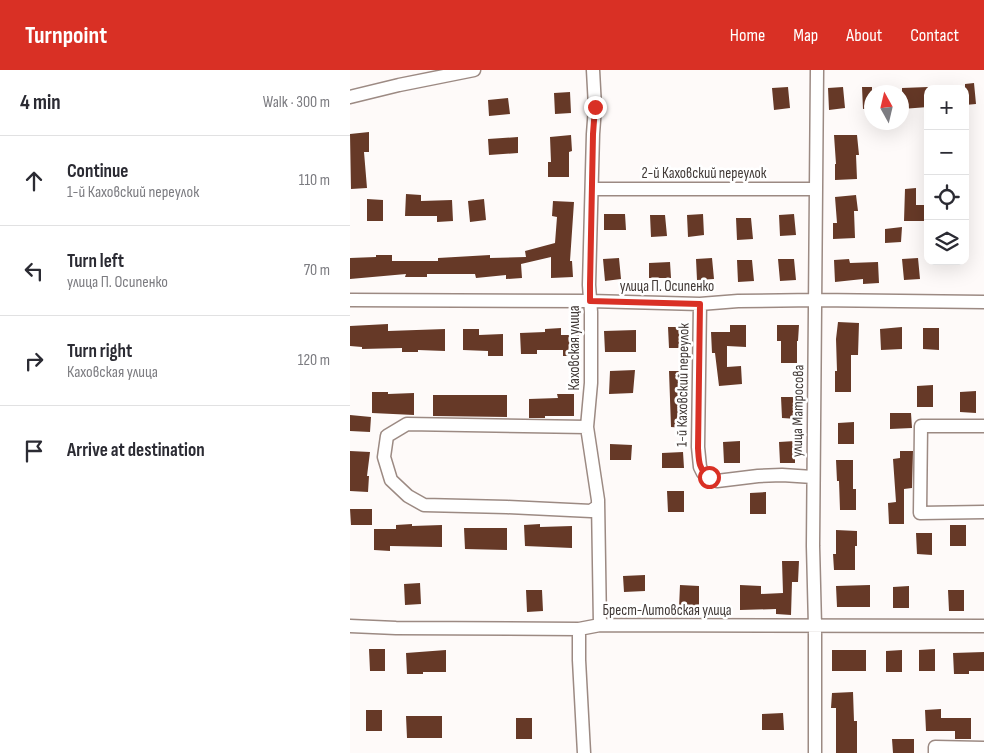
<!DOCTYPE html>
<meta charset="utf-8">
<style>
:root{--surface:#fff;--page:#f2f2f3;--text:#2b2b33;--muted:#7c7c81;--line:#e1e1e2;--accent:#d93025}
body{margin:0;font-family:"Sofia Sans Condensed",sans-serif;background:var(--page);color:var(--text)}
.controls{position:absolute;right:15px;top:15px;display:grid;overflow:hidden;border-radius:10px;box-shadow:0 5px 20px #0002}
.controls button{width:45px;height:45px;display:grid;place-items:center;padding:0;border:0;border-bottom:1px solid var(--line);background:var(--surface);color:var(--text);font:25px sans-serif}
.compass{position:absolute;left:514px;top:15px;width:45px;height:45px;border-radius:50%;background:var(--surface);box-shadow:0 5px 20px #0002;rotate:352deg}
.stop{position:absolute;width:15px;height:15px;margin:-11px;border:4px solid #d93025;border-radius:50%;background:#fff}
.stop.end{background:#d93025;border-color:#fff;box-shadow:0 1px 5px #0008}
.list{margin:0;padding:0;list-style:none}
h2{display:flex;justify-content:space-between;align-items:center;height:65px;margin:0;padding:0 20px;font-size:21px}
h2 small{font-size:16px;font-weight:400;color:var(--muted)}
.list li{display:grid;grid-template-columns:32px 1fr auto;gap:15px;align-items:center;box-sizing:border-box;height:90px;padding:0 20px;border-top:1px solid var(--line)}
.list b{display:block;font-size:19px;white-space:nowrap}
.list p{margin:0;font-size:16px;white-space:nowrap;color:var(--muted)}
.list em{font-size:16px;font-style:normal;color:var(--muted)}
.icon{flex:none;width:28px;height:28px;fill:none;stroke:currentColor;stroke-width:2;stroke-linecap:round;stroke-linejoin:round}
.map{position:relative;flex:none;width:634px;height:683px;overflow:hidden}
header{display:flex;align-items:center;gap:30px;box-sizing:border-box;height:70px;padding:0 25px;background:var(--accent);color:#fff}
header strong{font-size:24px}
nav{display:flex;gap:28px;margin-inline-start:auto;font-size:18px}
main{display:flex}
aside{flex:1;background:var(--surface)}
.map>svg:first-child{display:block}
.building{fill:#663927}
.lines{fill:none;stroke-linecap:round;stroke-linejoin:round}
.minor-casing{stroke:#9c8a83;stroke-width:15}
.minor{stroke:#fff;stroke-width:12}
.route{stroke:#d93025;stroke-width:6}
.labels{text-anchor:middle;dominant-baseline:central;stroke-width:5;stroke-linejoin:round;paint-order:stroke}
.street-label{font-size:15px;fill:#413936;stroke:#fff}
</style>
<header>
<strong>Turnpoint</strong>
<nav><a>Home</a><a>Map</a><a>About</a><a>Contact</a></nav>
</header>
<main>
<aside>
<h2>4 min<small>Walk · 300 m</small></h2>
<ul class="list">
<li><svg class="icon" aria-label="ahead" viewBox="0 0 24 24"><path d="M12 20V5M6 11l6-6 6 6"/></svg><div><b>Continue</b><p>1-й Каховский переулок</p></div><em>110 m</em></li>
<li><svg class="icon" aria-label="left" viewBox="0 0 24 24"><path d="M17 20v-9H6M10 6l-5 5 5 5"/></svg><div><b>Turn left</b><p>улица П. Осипенко</p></div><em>70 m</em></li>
<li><svg class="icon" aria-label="right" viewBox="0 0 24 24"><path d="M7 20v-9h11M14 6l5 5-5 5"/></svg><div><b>Turn right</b><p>Каховская улица</p></div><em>120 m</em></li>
<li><svg class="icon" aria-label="arrive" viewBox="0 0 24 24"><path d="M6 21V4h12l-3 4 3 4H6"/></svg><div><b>Arrive at destination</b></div></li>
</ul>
</aside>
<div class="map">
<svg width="634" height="683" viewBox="0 0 634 683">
<rect width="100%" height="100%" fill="#fefaf9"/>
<path class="building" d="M624,13L626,34L615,35V14Z
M438,17L440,38L424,40L422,18Z
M493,17L495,38L479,40L478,18Z
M512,17H522V38L513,39Z
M578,17V37L552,39V18Z
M220,22L221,43L205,44L204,23Z
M158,28L160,44L139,46L138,30Z
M19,62V82H14L17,118L1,119L0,64Z
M221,65L222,81L219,82V107H198V92H201L200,67Z
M484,65H507L509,85H506L507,109L485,110V94H486Z
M168,67V83L139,85L138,69Z
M566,118V135H576V151H554L555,119Z
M56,124L71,125V131L102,130L103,151L87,152V146H55Z
M506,125L508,141H504L505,168L483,169V153H487L485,127Z
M17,129L33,130V151H17Z
M134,129L136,150L120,152L118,131Z
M203,131L224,132L220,191H222L223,207L201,208V187L171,194L172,208L156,209V205L126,208L125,204H77V207H55L56,204L0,209V188L26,187V185H42V191H88V188L140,185V188L176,187L175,181L205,173L207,147L202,146Z
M254,144H275L276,160H254Z
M353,144L354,165L338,167L337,145Z
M444,144L446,165L430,166L429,145Z
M300,145H315L317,166L301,167Z
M386,148H401L403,169L387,170Z
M552,157L551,172L535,173V159Z
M269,188L271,209L255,211L253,189Z
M362,188L364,209L347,210L346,189Z
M568,188L570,209L554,210L552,189Z
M428,189H444L446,210L430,211Z
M499,189L500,193L528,192L529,213L513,214V209L485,212L484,190Z
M387,190H402L404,211L388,212Z
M320,192L321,208H299V193Z
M488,252L509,253L508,285H501V322H485V301H487L486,269Z
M38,254V261L95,259V281L68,280V282H52V278L12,279V277L0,276V256Z
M380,255H396V277L377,276V297L391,296L392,314L369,316L365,283H362L361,262H380Z
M427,255H449L448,271H447V293H431V271H427Z
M318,257H334V278H319Z
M552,257V279L531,280L530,259Z
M211,258V265H229V286H213V280H187V284H171L170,263L195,262V259Z
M573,258H589V280L573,279Z
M113,259H129V265L153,264V286H138V281L113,280Z
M286,260V282H255L254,261Z
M285,300L283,323L259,324L260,301Z
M319,301H335V336H336V358L321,357Z
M583,315V337H567V316Z
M626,321V343L610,342V322Z
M22,322H38V324L64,323V345L22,343Z
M207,324H224V346H195V348H179V329L208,328Z
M83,325H157V347L83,346Z
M431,327H447V349L432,348Z
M540,343H561L562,358L540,359Z
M0,345L21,347L20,362L0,361Z
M504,352V374H488V353Z
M390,371V393H374L373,372Z
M445,371V393H430L429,372Z
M260,374L282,375L281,390H260Z
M0,381L20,382L17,406H19L18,422L0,421Z
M550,381H563L562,418L554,419V454H539L538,433L546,432L543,389L550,388Z
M333,382L334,398H312V383Z
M486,390H503V419H506V440H490L489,411H487Z
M317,421H334V442H318Z
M416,422V444H400V423Z
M0,439H22V455H1Z
M62,454V456L92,455V477L40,476V481L24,480V459H46V455Z
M190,454V457L222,456V478L175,476L174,455Z
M600,455H616V476H600Z
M114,458H157V480L115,479Z
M486,460L507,461V476H505V500H484L483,484H486Z
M566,463H582V485L567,484Z
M432,491H449L448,512H442L441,545L426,544V539L390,540V515L411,516V524L433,523Z
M295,505V521L274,522L273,506Z
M70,513L71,534L55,535L54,514Z
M330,515L349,516V537L329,538Z
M520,515V537H487L486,516Z
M559,516V538H543V517Z
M176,520H192L193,541L177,542Z
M598,520H614V541H599Z
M19,579H35V601H20Z
M585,579V601H569V580Z
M96,580V602H73V604H57L56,583Z
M482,580H516V601H482Z
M552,580V602H536V581Z
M634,582V601H619V604H604L603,583Z
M503,622L504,651H507V683H486V638H481L482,623Z
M591,639V648H621V669H605V661H576L575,640Z
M16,640H32V661H16Z
M433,643L434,660H412V644Z
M56,646H92V668H57Z
M166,648H182V669H166Z
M542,669H564V683H543Z"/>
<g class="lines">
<defs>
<path id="minor" d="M243,0L245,37L243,64L239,215L241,242V313L237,357L248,430L250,555
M0,27L49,15L124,0
M242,119H466
M0,230L240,231L350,234L388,231L466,230L634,232
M350,234L348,377L350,397L353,403L359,407L367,411L408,406L432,405L463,407
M634,356H571L570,443L634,442
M237,357L57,354L37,366L34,387L41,410L58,426L74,435L157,437L241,441L248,436
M0,556L46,558L229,559L250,555L634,556
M229,559V590L234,683
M465,683V556L463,476L467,0
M585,683V677L634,678"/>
</defs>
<use href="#minor" class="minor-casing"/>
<use href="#minor" class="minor"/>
</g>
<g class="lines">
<path class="route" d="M245,37L243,64L240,215V231L350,234L348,378C349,391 348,398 359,407"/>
</g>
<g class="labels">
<g class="street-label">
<text x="354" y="103">2-й Каховский переулок</text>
<text x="317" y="216">улица П. Осипенко</text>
<text transform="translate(224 278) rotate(-90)">Каховская улица</text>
<text transform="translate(333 315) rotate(-89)">1-й Каховский переулок</text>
<text transform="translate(448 341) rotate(-89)">улица Матросова</text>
<text x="317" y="540">Брест-Литовская улица</text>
</g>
</g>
</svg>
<div class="controls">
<button>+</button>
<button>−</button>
<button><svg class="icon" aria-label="locate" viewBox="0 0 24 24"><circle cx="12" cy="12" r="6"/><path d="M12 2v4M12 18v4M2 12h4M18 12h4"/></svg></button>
<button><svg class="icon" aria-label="layers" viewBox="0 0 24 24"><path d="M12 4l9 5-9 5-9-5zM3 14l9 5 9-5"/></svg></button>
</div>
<svg class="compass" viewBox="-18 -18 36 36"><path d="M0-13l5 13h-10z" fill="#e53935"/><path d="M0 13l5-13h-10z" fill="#7c7c81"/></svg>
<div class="stop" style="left:359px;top:407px"></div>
<div class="stop end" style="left:245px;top:37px"></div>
</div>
</main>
